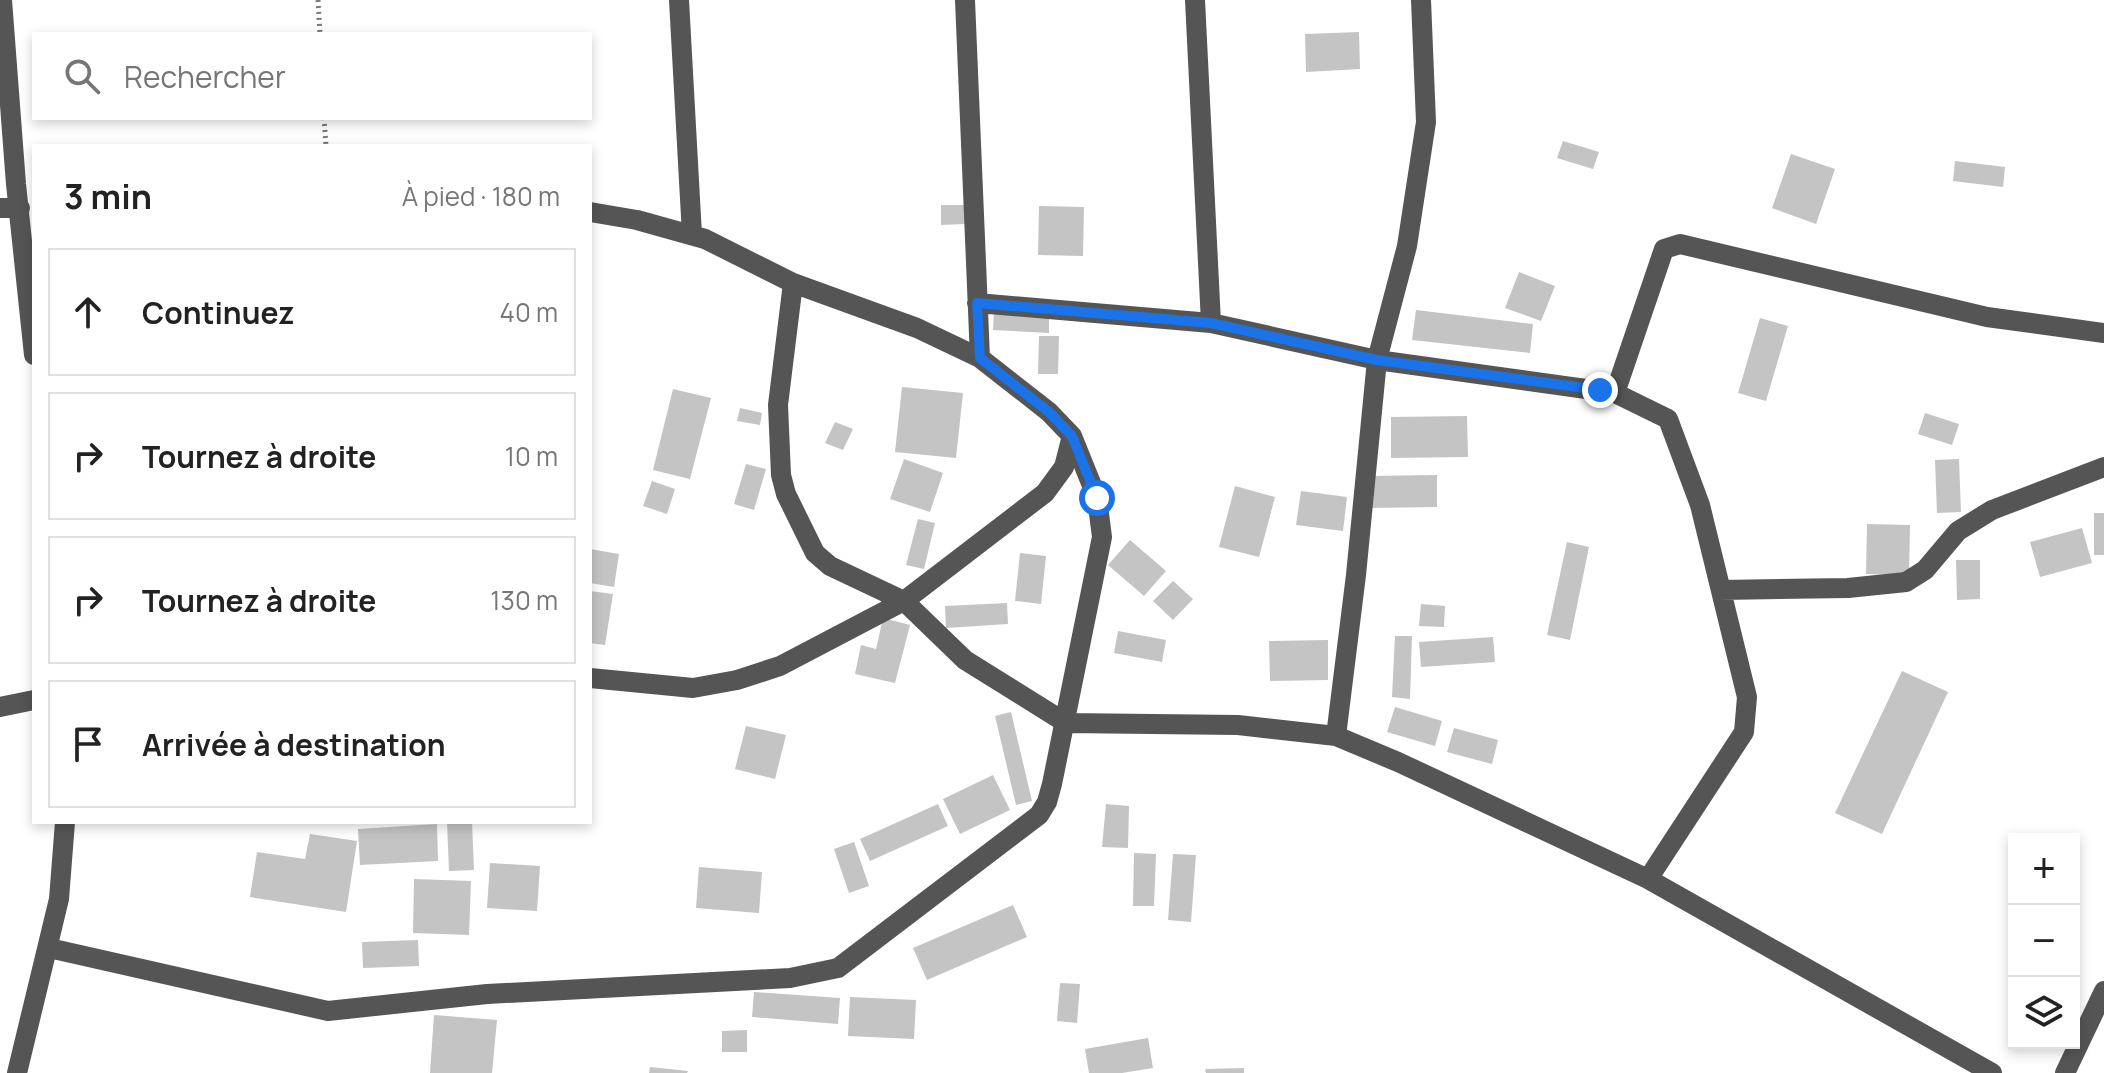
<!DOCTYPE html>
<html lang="fr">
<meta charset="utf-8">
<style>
:root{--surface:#fff;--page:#f6f6f6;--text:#222;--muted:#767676;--line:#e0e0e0}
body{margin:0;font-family:Manrope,sans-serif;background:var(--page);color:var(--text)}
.controls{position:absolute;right:24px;bottom:24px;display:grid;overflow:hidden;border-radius:0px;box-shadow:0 4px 12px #0003}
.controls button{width:72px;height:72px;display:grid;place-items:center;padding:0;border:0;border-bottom:2px solid var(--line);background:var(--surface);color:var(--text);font:40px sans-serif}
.stop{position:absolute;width:24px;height:24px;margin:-18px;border:6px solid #1a73e8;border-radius:50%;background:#fff}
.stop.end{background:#1a73e8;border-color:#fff;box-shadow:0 2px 8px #0008}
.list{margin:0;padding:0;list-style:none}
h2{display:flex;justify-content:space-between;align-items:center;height:104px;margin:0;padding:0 32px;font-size:34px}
h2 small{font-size:26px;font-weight:400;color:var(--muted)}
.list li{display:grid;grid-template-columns:52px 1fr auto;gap:24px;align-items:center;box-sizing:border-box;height:128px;margin:0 16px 16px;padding:0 16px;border:2px solid var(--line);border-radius:0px}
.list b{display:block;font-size:30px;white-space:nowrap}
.list em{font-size:26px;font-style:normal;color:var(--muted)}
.icon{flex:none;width:44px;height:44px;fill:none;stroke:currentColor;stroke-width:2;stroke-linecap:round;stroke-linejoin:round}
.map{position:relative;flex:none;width:2104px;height:1073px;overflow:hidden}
.search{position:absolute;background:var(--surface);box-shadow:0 4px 12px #0003;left:32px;top:32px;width:560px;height:88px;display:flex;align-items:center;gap:20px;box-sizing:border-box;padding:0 28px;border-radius:0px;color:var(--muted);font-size:30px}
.panel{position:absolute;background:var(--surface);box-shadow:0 4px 12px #0003;left:32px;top:144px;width:560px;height:680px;border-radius:0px}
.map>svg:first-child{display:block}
.building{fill:#c4c4c4}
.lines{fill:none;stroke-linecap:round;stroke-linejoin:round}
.path{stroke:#777;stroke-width:5;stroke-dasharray:2 4;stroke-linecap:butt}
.minor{stroke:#555;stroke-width:20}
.route{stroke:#1a73e8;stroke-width:10}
</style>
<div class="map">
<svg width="2104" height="1073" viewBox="0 0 2104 1073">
<rect width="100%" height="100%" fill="#fff"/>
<path class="building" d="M1359,32L1360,69L1306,72L1305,34Z
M1563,141L1599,152L1593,169L1557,158Z
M1791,154L1835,169L1816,224L1772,208Z
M1955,161L2005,167L2003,187L1953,181Z
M941,205H965V224L941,225Z
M1039,206L1084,207L1083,256L1038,255Z
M1519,272L1555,286L1541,321L1505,308Z
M1416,310L1533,324L1530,353L1412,340Z
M994,311L1049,314V333L993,330Z
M1760,318L1788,326L1766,401L1738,393Z
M1039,336H1059L1058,374H1038Z
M902,387L963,393L956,458L895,452Z
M673,389L711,398L690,479L653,470Z
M740,408L762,413L760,425L737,421Z
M1925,413L1959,424L1952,445L1918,434Z
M1467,416L1468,457L1391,458V417Z
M835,422L853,429L843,450L825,443Z
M904,459L943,473L930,512L890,499Z
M1959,459L1961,512L1937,513L1935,460Z
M746,464L766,469L754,510L734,504Z
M1437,475V507L1370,508L1369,476Z
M652,481L675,489L667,514L643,506Z
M1235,486L1275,497L1259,557L1219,547Z
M1301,491L1347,497L1343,531L1296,525Z
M2094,513H2104V555H2094Z
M918,519L935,523L924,569L906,565Z
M1867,524L1910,525L1909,575L1866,574Z
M2082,528L2092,563L2040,577L2030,542Z
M1130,540L1166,571L1144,596L1108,565Z
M1567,542L1589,547L1570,640L1547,635Z
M590,549L619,554L614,587L590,583Z
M1020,553L1046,556L1041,604L1015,601Z
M1956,560H1980V599L1957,600Z
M1173,581L1193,599L1173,620L1153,601Z
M590,591L613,594L605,645L590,643Z
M1007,603L1008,624L946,628L945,606Z
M1421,604L1445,606L1444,627L1419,626Z
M883,618L910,625L895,683L855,674L861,645L876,649Z
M1118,631L1166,640L1162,662L1114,653Z
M1395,636H1412L1410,699L1392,697Z
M1493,637L1495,662L1421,667L1419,642Z
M1328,640V680L1270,681L1269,641Z
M1902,671L1948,692L1882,834L1835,813Z
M1395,707L1442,721L1435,746L1387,732Z
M1011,712L1032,801L1016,805L995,716Z
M746,726L786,735L775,779L735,769Z
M1454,728L1498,740L1492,764L1447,752Z
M993,775L1010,810L960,834L943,799Z
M938,804L948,826L870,861L860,839Z
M1106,804L1129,806L1128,848L1102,847Z
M447,822H472L474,870L449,871Z
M437,824L438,861L360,865L358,829Z
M310,834L357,841L346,912L250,897L257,852L305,859Z
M854,842L869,886L849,893L834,849Z
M1134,853L1156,854L1154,906H1133Z
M1173,854L1196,855L1191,922L1168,920Z
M490,863L540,866L537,911L487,908Z
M699,867L762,872L759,913L696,908Z
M414,879L471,881L469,935L413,933Z
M1013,905L1027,937L927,980L913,948Z
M418,940L419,966L363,968L362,942Z
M1060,983L1080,984L1077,1023L1057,1021Z
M754,992L840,998L838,1024L752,1017Z
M850,997L916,1000L914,1039L848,1036Z
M434,1015L497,1020L492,1073H430Z
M747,1030V1052H722V1031Z
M1148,1038L1153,1068L1122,1073H1089L1085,1049Z
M650,1067L688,1071L687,1073H649Z
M1244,1068V1073H1206L1205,1069Z"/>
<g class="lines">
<path class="path" d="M318,0L320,34
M324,118L326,146"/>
<path class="minor" d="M2,0L16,184L34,355
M679,0L692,235
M965,0L980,358
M1195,0L1211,323
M0,208H20
M793,283L778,405L781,475L786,494L815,553L830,566L904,601L965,660L1066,723L1238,725L1336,736L1398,762L1648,879L1992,1073
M977,303L1211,323L1377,360L1615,393L1668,419L1700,505L1747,697L1744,732L1648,879
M1615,393L1664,249L1680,244L1987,317L2104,333
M1721,590L1848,588L1906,582L1925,570L1958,531L1992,510L2104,467
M590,678L693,688L737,680L780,666L904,601L1045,493L1064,467L1072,436
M0,707L34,700
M1336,736L1356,575L1377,360L1407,246L1426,122L1421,0
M49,948L328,1011L487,994L790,978L838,968L1039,815L1047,802L1052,784L1102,537L1097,498L1072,436L1049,412L980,358L917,328L793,283L705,239L637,220L590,212
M17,1073L59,899L65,822
M2065,1073L2104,991"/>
</g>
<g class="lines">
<path class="route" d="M1097,498L1072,436L1049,412L980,358L977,303L1211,323L1377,360L1600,390"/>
</g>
</svg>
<div class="controls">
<button>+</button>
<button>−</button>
<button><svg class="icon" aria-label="layers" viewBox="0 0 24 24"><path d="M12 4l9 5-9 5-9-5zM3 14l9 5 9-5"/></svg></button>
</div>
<div class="stop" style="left:1097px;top:498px"></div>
<div class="stop end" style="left:1600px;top:390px"></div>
<div class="search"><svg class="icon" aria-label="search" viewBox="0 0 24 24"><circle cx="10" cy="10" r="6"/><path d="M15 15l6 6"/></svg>Rechercher</div>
<section class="panel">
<h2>3 min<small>À pied · 180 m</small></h2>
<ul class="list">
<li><svg class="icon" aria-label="ahead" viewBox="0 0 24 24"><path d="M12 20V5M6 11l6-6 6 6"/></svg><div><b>Continuez</b></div><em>40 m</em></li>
<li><svg class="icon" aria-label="right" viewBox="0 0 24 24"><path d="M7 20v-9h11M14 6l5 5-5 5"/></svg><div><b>Tournez à droite</b></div><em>10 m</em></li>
<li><svg class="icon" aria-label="right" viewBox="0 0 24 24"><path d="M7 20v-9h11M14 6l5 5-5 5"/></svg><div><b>Tournez à droite</b></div><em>130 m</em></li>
<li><svg class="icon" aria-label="arrive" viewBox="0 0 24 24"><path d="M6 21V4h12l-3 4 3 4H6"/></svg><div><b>Arrivée à destination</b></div></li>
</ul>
</section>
</div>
